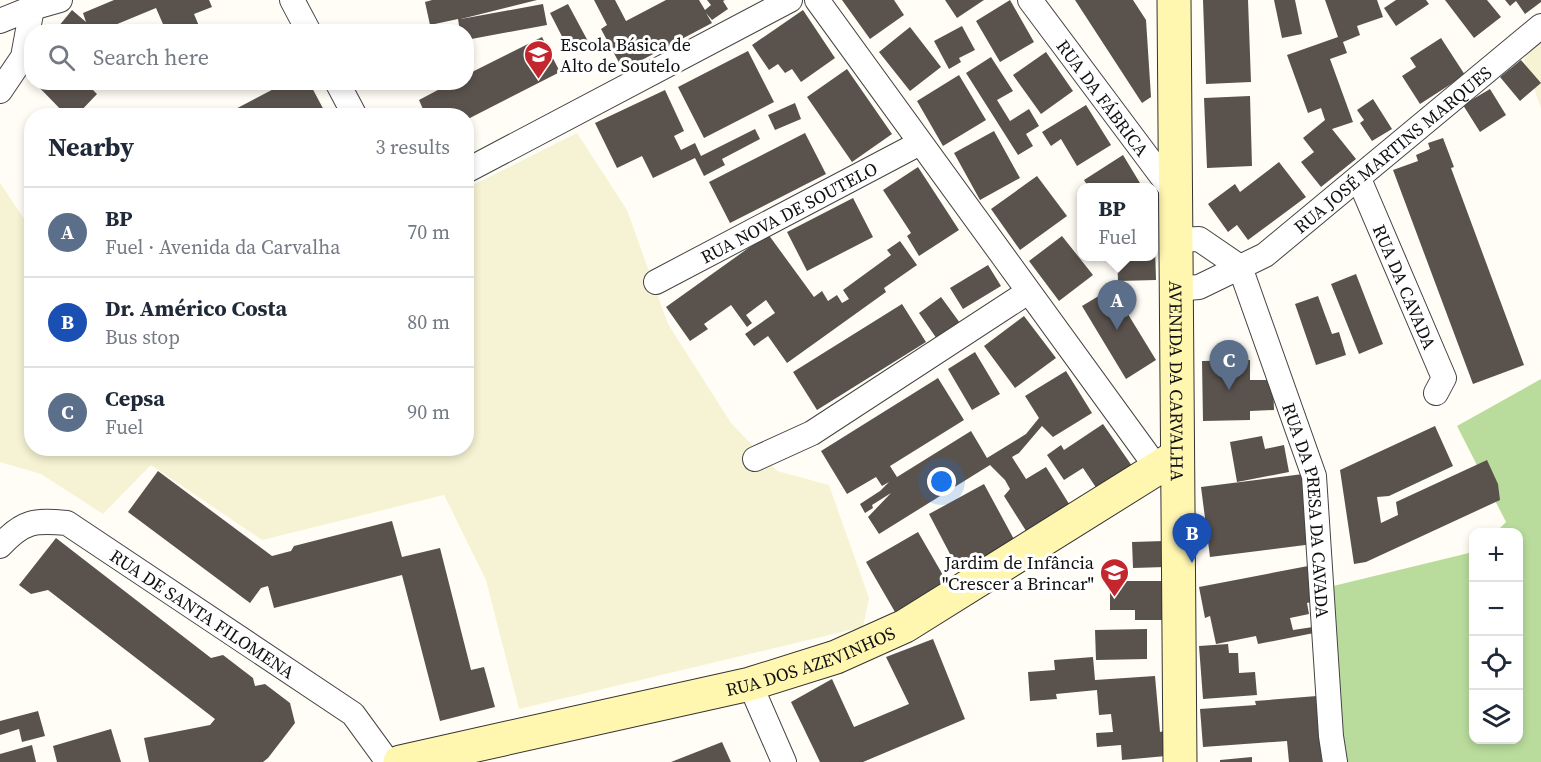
<!DOCTYPE html>
<meta charset="utf-8">
<style>
:root{--surface:#fff;--page:#f6f6f7;--text:#1f2937;--muted:#747a83;--line:#e0e1e3;--accent:#1a73e8}
body{margin:0;font-family:"Source Serif 4",serif;background:var(--page);color:var(--text)}
.controls{position:absolute;right:18px;bottom:18px;display:grid;overflow:hidden;border-radius:12px;box-shadow:0 3px 9px #0003}
.controls button{width:54px;height:54px;display:grid;place-items:center;padding:0;border:0;border-bottom:2px solid var(--line);background:var(--surface);color:var(--text);font:30px sans-serif}
.you{position:absolute;left:942px;top:482px;width:21px;height:21px;margin:-15px;border:4px solid #fff;border-radius:50%;background:#1a73e8;box-shadow:0 0 0 9px #1a73e833}
.badge{display:grid;place-items:center;width:39px;height:39px;border-radius:50%;background:var(--accent);color:#fff;font-size:20px;font-weight:700}
.pin{position:absolute;translate:-50% -50px;filter:drop-shadow(0 2px 3px #0008)}
.pin::after{content:'';position:absolute;top:32px;width:21px;height:18px;background:inherit;clip-path:polygon(0 0,100% 0,50% 100%)}
.popup{position:absolute;left:1077px;top:183px;width:81px;height:78px;box-sizing:border-box;display:grid;place-content:center;border-radius:12px;background:var(--surface);filter:drop-shadow(0 2px 4px #0005);font-size:20px;white-space:nowrap;color:var(--muted)}
.popup b{font-size:22px;color:var(--text)}
.popup::after{content:'';position:absolute;left:50%;top:100%;margin-left:-12px;border:12px solid transparent;border-top-color:var(--surface)}
.list{margin:0;padding:0;list-style:none}
h2{display:flex;justify-content:space-between;align-items:center;height:78px;margin:0;padding:0 24px;font-size:26px}
h2 small{font-size:20px;font-weight:400;color:var(--muted)}
.list li{display:grid;grid-template-columns:39px 1fr auto;gap:18px;align-items:center;box-sizing:border-box;height:90px;padding:0 24px;border-top:2px solid var(--line)}
.list b{display:block;font-size:22px;white-space:nowrap}
.list p{margin:0;font-size:20px;white-space:nowrap;color:var(--muted)}
.list em{font-size:20px;font-style:normal;color:var(--muted)}
.icon{flex:none;width:33px;height:33px;fill:none;stroke:currentColor;stroke-width:2;stroke-linecap:round;stroke-linejoin:round}
.map{position:relative;flex:none;width:1541px;height:762px;overflow:hidden}
.search{position:absolute;background:var(--surface);box-shadow:0 3px 9px #0003;left:24px;top:24px;width:450px;height:66px;display:flex;align-items:center;gap:15px;box-sizing:border-box;padding:0 21px;border-radius:24px;color:var(--muted);font-size:22px}
.panel{position:absolute;background:var(--surface);box-shadow:0 3px 9px #0003;left:24px;top:108px;width:450px;height:348px;border-radius:24px}
.map>svg:first-child{display:block}
.farmland{fill:#f6f3d4}
.forest{fill:#b9dc9c}
.building{fill:#5a524d}
.lines{fill:none;stroke-linecap:round;stroke-linejoin:round}
.street-casing{stroke:#444;stroke-width:26}
.secondary-casing{stroke:#333;stroke-width:35}
.street{stroke:#fff;stroke-width:24}
.secondary{stroke:#fff6b0;stroke-width:33}
.labels{text-anchor:middle;dominant-baseline:central;stroke-width:6;stroke-linejoin:round;paint-order:stroke}
.poi-label{font-size:18px;fill:#111;stroke:#fff;text-anchor:start}
.street-label{font-size:18px;fill:#111;stroke:#fff}
</style>
<div class="map">
<svg width="1541" height="762" viewBox="0 0 1541 762">
<rect width="100%" height="100%" fill="#fffdf5"/>
<path class="farmland" d="M1541,43V108L1523,58Z
M577,133L627,210L668,324L731,423L777,471L829,485L869,598L863,627L519,709L486,580L444,495L262,540L151,465L103,514L41,474L0,462V183L31,229L32,448H466L467,188Z"/>
<path class="forest" d="M1541,379V762H1341L1325,588L1473,552L1474,740H1518V532H1496L1506,522L1457,426Z"/>
<path class="building" d="M114,0H209L212,7L194,14L199,26L185,32H180L178,26L166,31L156,8L98,32H54L72,10L86,22L83,13Z
M432,0H537L461,19L543,4L547,25L466,40V32H460L458,19L430,25L425,2Z
M594,0H615L626,21L666,0H699L705,10L711,5L707,0H725L723,1L728,9L712,20L706,13L712,23L623,70L601,29L607,25Z
M842,0H894L904,15L870,39Z
M945,0H984L957,18Z
M1010,0L1034,42L1000,62L976,21Z
M1075,0H1133L1146,20L1151,97L1142,103Z
M1203,0H1248L1251,82L1206,84Z
M1274,0H1295L1302,34L1282,38Z
M1325,0H1377L1383,17L1357,26L1360,35L1343,42L1347,53L1330,59L1353,122L1332,129L1356,159L1321,187L1301,162L1314,152L1303,138L1325,120L1321,108L1308,113L1287,55L1338,37Z
M1396,0H1426L1429,4L1396,26L1384,8Z
M1445,0H1487L1501,17L1474,38Z
M1505,0H1541V2L1525,14L1516,1L1510,6Z
M568,4L590,45L571,54L550,13Z
M803,10L835,58L801,82L792,69L785,73L778,64L769,70L752,45Z
M962,26L975,50L959,58L961,62L949,69L934,41Z
M910,27L941,67L910,91L879,52Z
M542,37L560,72L466,120V116H426L419,100L453,82H466V75Z
M1441,38L1465,75L1420,104L1402,76L1416,67L1410,58Z
M748,51L774,102L704,138L678,87Z
M1046,52L1073,91L1041,114L1013,75Z
M991,57L1013,91L997,100L1010,121L1029,109L1039,126L1026,134L1033,146L1018,155L966,73Z
M1521,60L1541,83L1520,101L1500,77Z
M847,69L892,134L852,162L807,97Z
M959,75L986,120L943,146L917,101Z
M34,82H85L97,94L76,116H67Z
M287,82H309L327,116H230L228,113Z
M1490,89L1506,115L1480,132L1463,105Z
M665,90L684,131L674,136L681,150L695,143L701,156L755,129L760,139L722,159L725,165L704,176L695,158L653,178L642,156L617,168L595,123Z
M1250,96L1252,166L1207,168L1204,98Z
M1373,99L1392,129L1372,141L1360,123L1364,120L1357,110Z
M795,103L801,119L775,130L768,115Z
M1086,105L1111,145L1077,166L1061,139L1051,146L1042,132Z
M994,131L1020,178L980,200L954,153Z
M805,133L826,174L730,223L709,182Z
M1443,138L1454,167L1451,168L1524,365L1473,384L1393,170L1418,161L1416,155L1430,149L1428,143Z
M1123,155L1143,188H1089L1084,180Z
M1279,162L1306,197L1248,240L1237,225L1228,232L1208,204L1235,184L1240,192Z
M918,167L959,230L919,256L907,236L911,233L883,190Z
M1037,176L1067,216L1020,250L991,209Z
M853,198L873,237L807,271L787,232Z
M768,234L814,297L822,291L828,301L837,295L842,303L849,299L843,290L891,255L887,250L900,241L917,265L884,288L886,292L787,363L768,336L754,346L745,334L775,313L766,300L746,315L752,323L747,327L731,305L704,324L708,329L690,341L666,307Z
M1062,236L1093,275L1059,301L1029,261Z
M1153,246H1155L1156,280L1118,281L1117,256H1153Z
M988,265L1001,286L963,309L950,288Z
M1356,274L1383,344L1359,354L1331,284Z
M1112,288L1156,360L1126,379L1082,306Z
M1318,296L1332,334L1339,332L1346,355L1316,365L1295,304Z
M941,297L960,323L937,339L919,313Z
M902,304L926,342L817,410L793,372Z
M1024,316L1056,358L1015,388L984,346Z
M975,352L1000,394L972,410L948,369Z
M1250,360V380H1273L1274,410L1250,411V420L1203,421L1202,361Z
M1066,371L1092,413L1053,437L1042,426L1019,453L1012,457L1026,479L1046,467L1071,507L1028,534L1004,496L1010,489L1005,480L990,465L879,534L868,517L891,493L872,505L873,508L865,513L860,504L880,491L889,482L882,486L876,477L847,494L821,451L938,378L964,420L890,466L897,477L971,431L987,458L1026,434L1039,418L1025,396Z
M1103,424L1132,466L1097,489L1083,468L1064,480L1047,455L1061,445L1064,450Z
M1435,426L1453,466L1389,496L1377,497L1381,523L1398,515L1396,502L1487,460L1498,484L1500,500L1366,562L1354,564L1340,470Z
M1262,436L1265,449L1284,445L1289,472L1237,482L1230,442Z
M158,471L272,556L291,551L294,546L392,521L402,557L440,548L471,670L484,667L495,707L440,721L402,575L274,608L268,586L261,588L250,603L128,512Z
M1303,474L1313,544L1210,557L1201,487Z
M984,484L1016,543L960,573L929,514Z
M918,532L947,582L895,612L866,562Z
M56,538L211,658L223,655L253,678L255,686L265,684L290,703L295,723L268,758L263,762H149L144,738L210,725L215,719L48,590L31,594L19,585Z
M1164,541L1165,567L1133,568L1132,542Z
M1308,566L1315,601L1307,603L1309,614L1290,618L1293,630L1313,627L1314,633L1258,644L1256,636L1216,644L1210,616L1205,618L1199,587Z
M1110,581H1164L1165,620H1135V610H1110Z
M1147,629V659L1096,660L1095,630Z
M933,639L965,719L863,762H820L791,702L832,679L854,727L909,704L886,657Z
M1228,644L1229,653H1238L1239,673L1255,672L1257,695L1203,699L1199,646Z
M1093,657L1095,680L1155,676L1160,732L1164,731L1166,756L1122,760L1121,745L1097,747L1096,733L1113,732L1111,714L1099,715L1097,690L1056,694L1057,699L1030,701L1028,672L1055,670L1054,660Z
M1317,696L1322,762H1289L1287,741L1203,747L1200,709L1256,705L1255,701Z
M38,711L45,736L22,742L19,729L0,735V721Z
M111,729L121,762H57L53,746Z
M722,742L731,762H671Z
M32,745L36,762H0V754Z
M1252,757V762H1220V760Z"/>
<g class="lines">
<defs>
<g id="street">
<path d="M292,0L309,32"/>
<path d="M817,0L1157,468"/>
<path id="s1" d="M1030,0L1175,194"/>
<path d="M0,21L32,8L60,0"/>
<path d="M337,82L355,116"/>
<path d="M0,91L23,57L32,8"/>
<path d="M466,171L790,0"/>
<path id="s2" d="M1359,179L1444,378L1436,393"/>
<path id="s3" d="M1175,240L1199,239L1240,267L1314,476L1331,736L1335,762"/>
<path id="s4" d="M656,282L920,143"/>
<path id="s5" d="M1176,289L1199,287L1265,255L1541,26"/>
<path d="M755,459L812,433L1028,292"/>
<path id="s6" d="M0,546C23,521 34,520 67,523L353,714L388,762"/>
<path d="M750,684L784,762"/>
</g>
<g id="secondary">
<path id="s7" d="M1174,0L1180,762"/>
<path id="s8" d="M400,762L750,684L836,657L905,626L1177,456"/>
</g>
</defs>
<use href="#street" class="street-casing"/>
<use href="#secondary" class="secondary-casing"/>
<use href="#street" class="street"/>
<use href="#secondary" class="secondary"/>
</g>
<defs>
<symbol id="school-pin" viewBox="-11 -11 22 30"><path d="M0 17L-7.5 6A9.5 9.5 0 1 1 7.5 6Z" fill="#c4262e" stroke="#fff"/><path d="M0-5L7-2L0 1L-7-2ZM-4 1L0 2.5L4 1V4Q0 6-4 4Z" fill="#fff"/></symbol>
</defs>
<g fill-rule="evenodd">
<use href="#school-pin" x="522" y="38" width="33" height="45"/>
<use href="#school-pin" x="1098" y="556" width="33" height="45"/>
</g>
<g class="labels">
<g class="poi-label">
<text x="560" y="44">Escola Básica de<tspan x="560" dy="21">Alto de Soutelo</tspan></text>
<text x="1094" y="562" text-anchor="end">Jardim de Infância<tspan x="1094" dy="21">"Crescer a Brincar"</tspan></text>
</g>
<g class="street-label">
<text stroke="none"><textPath href="#s1" startOffset="122">RUA DA FÁBRICA</textPath></text>
<text stroke="none"><textPath href="#s5" startOffset="262">RUA JOSÉ MARTINS MARQUES</textPath></text>
<text stroke="none"><textPath href="#s4" startOffset="150">RUA NOVA DE SOUTELO</textPath></text>
<text stroke="none"><textPath href="#s2" startOffset="117">RUA DA CAVADA</textPath></text>
<text stroke="none"><textPath href="#s7" startOffset="381">AVENIDA DA CARVALHA</textPath></text>
<text stroke="none"><textPath href="#s3" startOffset="328">RUA DA PRESA DA CAVADA</textPath></text>
<text stroke="none"><textPath href="#s6" startOffset="238">RUA DE SANTA FILOMENA</textPath></text>
<text stroke="none"><textPath href="#s8" startOffset="423">RUA DOS AZEVINHOS</textPath></text>
</g>
</g>
</svg>
<div class="controls">
<button>+</button>
<button>−</button>
<button><svg class="icon" aria-label="locate" viewBox="0 0 24 24"><circle cx="12" cy="12" r="6"/><path d="M12 2v4M12 18v4M2 12h4M18 12h4"/></svg></button>
<button><svg class="icon" aria-label="layers" viewBox="0 0 24 24"><path d="M12 4l9 5-9 5-9-5zM3 14l9 5 9-5"/></svg></button>
</div>
<div class="you"></div>
<div class="pin badge" style="left:1117px;top:330px;background:#5c6f8a">A</div>
<div class="popup"><b>BP</b>Fuel</div>
<div class="pin badge" style="left:1192px;top:563px;background:#1a4fb4">B</div>
<div class="pin badge" style="left:1229px;top:390px;background:#5c6f8a">C</div>
<div class="search"><svg class="icon" aria-label="search" viewBox="0 0 24 24"><circle cx="10" cy="10" r="6"/><path d="M15 15l6 6"/></svg>Search here</div>
<section class="panel">
<h2>Nearby<small>3 results</small></h2>
<ul class="list">
<li><span class="badge" style="background:#5c6f8a">A</span><div><b>BP</b><p>Fuel · Avenida da Carvalha</p></div><em>70 m</em></li>
<li><span class="badge" style="background:#1a4fb4">B</span><div><b>Dr. Américo Costa</b><p>Bus stop</p></div><em>80 m</em></li>
<li><span class="badge" style="background:#5c6f8a">C</span><div><b>Cepsa</b><p>Fuel</p></div><em>90 m</em></li>
</ul>
</section>
</div>
